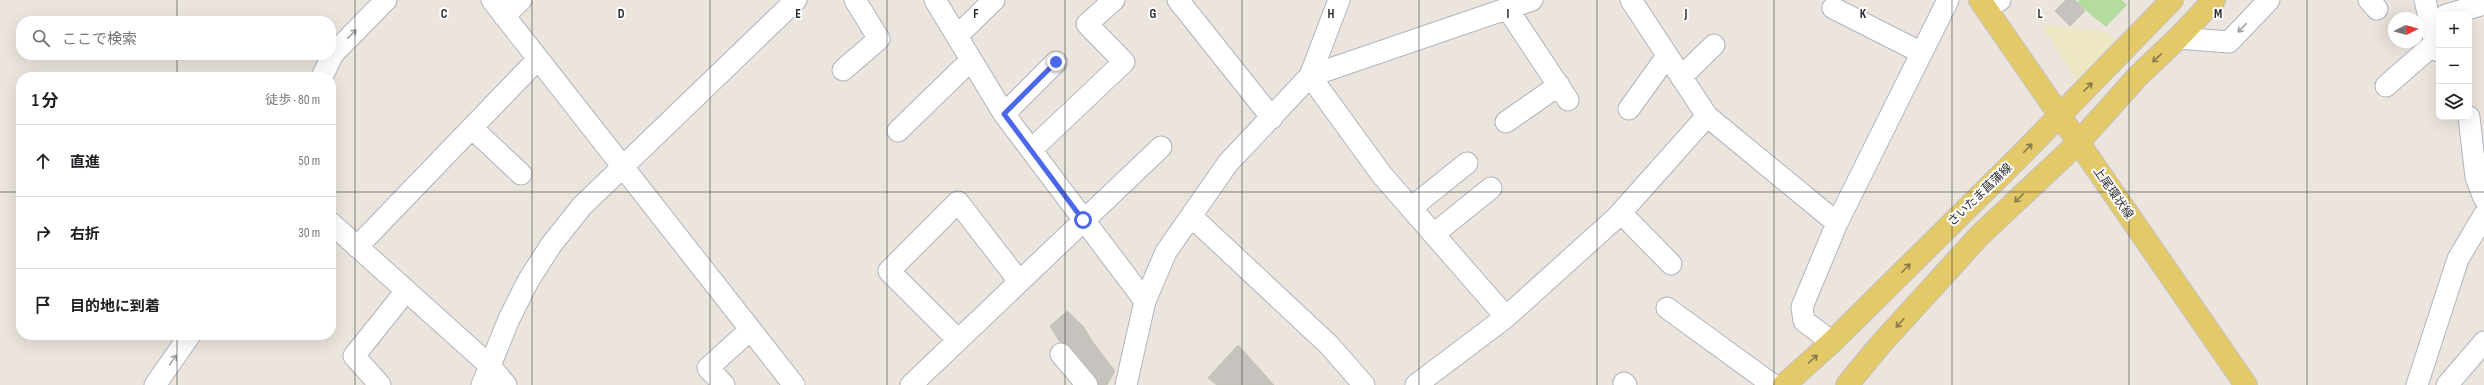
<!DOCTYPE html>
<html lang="ja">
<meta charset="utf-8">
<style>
:root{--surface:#fff;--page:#f6f6f6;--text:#202124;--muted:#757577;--line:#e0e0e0}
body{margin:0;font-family:"Sofia Sans Condensed","Noto Sans JP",sans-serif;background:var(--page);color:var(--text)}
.controls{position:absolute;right:12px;top:12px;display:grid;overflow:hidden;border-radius:8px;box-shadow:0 4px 16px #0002}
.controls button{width:36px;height:36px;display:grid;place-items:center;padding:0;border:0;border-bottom:1px solid var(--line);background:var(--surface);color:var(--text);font:20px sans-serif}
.compass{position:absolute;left:2388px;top:12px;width:36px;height:36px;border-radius:50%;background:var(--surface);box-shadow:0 4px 16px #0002;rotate:85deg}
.stop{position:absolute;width:12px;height:12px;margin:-9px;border:3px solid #4b67ea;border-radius:50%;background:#fff}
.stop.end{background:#4b67ea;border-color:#fff;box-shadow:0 1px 4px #0008}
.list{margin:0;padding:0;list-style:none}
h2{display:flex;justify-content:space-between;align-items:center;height:52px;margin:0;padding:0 16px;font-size:17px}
h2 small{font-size:13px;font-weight:400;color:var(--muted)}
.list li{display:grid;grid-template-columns:26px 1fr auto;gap:12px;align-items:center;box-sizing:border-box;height:72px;padding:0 16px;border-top:1px solid var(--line)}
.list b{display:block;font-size:15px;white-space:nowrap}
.list em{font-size:13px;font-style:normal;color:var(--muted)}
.icon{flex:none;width:22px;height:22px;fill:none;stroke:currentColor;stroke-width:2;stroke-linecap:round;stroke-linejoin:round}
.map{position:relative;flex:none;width:2484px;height:385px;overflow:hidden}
.search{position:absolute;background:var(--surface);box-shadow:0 4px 16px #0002;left:16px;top:16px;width:320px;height:44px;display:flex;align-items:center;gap:10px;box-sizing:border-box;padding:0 14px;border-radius:16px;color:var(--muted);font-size:15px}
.panel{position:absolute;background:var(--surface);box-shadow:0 4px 16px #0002;left:16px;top:72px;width:320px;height:268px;border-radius:16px}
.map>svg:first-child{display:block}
.green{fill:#b3dc9e}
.sand{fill:#ede7c3}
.building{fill:#c6c2bd;stroke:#c6c1b7}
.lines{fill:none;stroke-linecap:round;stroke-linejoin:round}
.minor-casing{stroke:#b1b3bc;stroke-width:23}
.major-casing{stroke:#c3c3c3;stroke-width:24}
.minor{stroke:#fff;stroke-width:21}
.major{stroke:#e4c969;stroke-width:22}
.oneway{stroke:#9f9f9f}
.oneway2{stroke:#877a4a}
.route{stroke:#4b67ea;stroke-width:5}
.grid{fill:none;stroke:#2a2a2a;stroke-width:1;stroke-opacity:0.55}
.labels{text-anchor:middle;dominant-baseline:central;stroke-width:4;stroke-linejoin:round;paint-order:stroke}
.street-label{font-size:12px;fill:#2a2a2a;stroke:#fff}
.grid-label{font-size:13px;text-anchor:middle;font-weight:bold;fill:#2a2a2a;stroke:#fff;stroke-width:4;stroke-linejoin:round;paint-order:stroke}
</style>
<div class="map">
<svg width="2484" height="385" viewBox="0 0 2484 385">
<rect width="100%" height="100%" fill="#ebe5dd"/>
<path class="green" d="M2079,0H2122L2127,5L2106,27L2077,3Z"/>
<path class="sand" d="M2041,25L2106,31L2115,42L2085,76L2077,80Z"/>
<path class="building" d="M2066,0H2075L2085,11L2070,26L2055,11Z
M1067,311L1083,326L1092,341L1115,371L1107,385H1099L1096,377L1070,346L1060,342L1050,326Z
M1238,345L1274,385H1217L1208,378Z"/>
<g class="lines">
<defs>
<path id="minor" d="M492,0L794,385
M935,0L1004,114L1145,301
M1178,0L1272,118
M1631,0L1707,116L1837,223
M2369,0L2377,9
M2425,0L2435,43L2439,51
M1507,8L1568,100
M1833,8L1922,53
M1986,9L2000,0
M2446,15L2484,4
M504,16L521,0
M957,36L994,0
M2178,38L2229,42L2269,0
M843,70L879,39L855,0
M1310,76L1382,175L1506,317L1617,217L1707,116
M1310,76L1532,0
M322,77L333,54L386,0
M1681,77L1714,45
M2386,86L2435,43
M1629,109L1667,56
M1004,114L1056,62
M2469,117L2476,177L2484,198
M1506,122L1559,85
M472,128L521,174
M898,131L971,60
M1031,150L1124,62L1087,24L1114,0
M1411,208L1467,163
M1621,213L1671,264
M1191,216L1329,345L1364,385
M331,223L489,365L506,385
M1434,234L1491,188
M357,247L537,60
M1667,308L1773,385
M958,340L889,271L958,202L1019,281
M1832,342L1804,321L1802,307L1837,223L1948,0
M1061,354L1087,385
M1624,383L1626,385
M155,385L190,335
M380,385L354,356L406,291
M482,385L509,319L528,281L551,245L582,206L796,0
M724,385L708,368L750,330
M911,385L1161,147
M1126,385L1145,301L1166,252L1228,163L1310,76L1339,0
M1416,385L1506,317
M2417,385L2458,259L2484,215
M2447,385L2484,342"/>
<path id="major" d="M1980,0L2246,385
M1784,385L1832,342L2023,153L2172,0
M1847,385L1880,345L1980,235L2078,143L2138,76L2178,38L2214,0"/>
</defs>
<use href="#minor" class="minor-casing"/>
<use href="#major" class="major-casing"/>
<use href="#minor" class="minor"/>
<use href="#major" class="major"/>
</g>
<defs><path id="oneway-shaft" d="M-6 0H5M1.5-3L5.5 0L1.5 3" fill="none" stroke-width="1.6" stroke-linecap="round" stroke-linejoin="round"/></defs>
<g class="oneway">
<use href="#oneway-shaft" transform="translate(2242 28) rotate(134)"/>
<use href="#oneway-shaft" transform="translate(352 34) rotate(-45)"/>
<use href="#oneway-shaft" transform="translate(173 360) rotate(-55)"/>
</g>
<g class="oneway2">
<use href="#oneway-shaft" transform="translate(2157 58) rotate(137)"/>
<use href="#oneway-shaft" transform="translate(2088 87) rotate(-45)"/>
<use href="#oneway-shaft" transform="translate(2028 148) rotate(-46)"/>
<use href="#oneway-shaft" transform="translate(2019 198) rotate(136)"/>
<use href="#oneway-shaft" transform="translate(1906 268) rotate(-45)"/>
<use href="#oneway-shaft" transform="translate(1900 323) rotate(132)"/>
<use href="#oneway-shaft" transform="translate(1813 359) rotate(-42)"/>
</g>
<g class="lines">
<path class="route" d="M1056,62L1004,114L1083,220"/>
</g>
<path class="grid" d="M177,0V21M355,0V385M532,0V385M710,0V385M887,0V385M1065,0V385M1242,0V385M1419,0V385M1597,0V385M1774,0V385M1952,0V385M2129,0V385M2307,0V385M177,55V77M0,192H21M331,192H2484M177,335V385"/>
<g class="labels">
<g class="street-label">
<text transform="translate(2113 193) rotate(55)">上尾環状線</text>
<text transform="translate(1980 195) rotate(-44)">さいたま菖蒲線</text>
</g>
</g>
<g class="grid-label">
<text x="444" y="18">C</text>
<text x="621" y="18">D</text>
<text x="798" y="18">E</text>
<text x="976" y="18">F</text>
<text x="1153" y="18">G</text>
<text x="1331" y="18">H</text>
<text x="1508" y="18">I</text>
<text x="1686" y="18">J</text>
<text x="1863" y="18">K</text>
<text x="2040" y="18">L</text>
<text x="2218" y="18">M</text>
</g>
</svg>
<div class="controls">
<button>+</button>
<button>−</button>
<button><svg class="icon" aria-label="layers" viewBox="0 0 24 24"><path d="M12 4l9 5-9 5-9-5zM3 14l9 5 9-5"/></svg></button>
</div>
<svg class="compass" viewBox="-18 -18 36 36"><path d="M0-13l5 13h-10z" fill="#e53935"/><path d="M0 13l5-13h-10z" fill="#757577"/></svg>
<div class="stop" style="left:1083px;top:220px"></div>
<div class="stop end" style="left:1056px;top:62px"></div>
<div class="search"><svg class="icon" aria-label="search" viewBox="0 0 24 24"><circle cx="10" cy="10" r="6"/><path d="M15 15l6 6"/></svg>ここで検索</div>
<section class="panel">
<h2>1 分<small>徒歩 · 80 m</small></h2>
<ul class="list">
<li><svg class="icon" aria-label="ahead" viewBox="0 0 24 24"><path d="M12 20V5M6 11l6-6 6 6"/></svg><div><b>直進</b></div><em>50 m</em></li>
<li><svg class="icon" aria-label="right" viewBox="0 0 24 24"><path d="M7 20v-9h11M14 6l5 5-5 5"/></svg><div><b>右折</b></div><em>30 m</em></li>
<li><svg class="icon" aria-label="arrive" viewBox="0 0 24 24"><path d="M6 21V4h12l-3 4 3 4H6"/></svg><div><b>目的地に到着</b></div></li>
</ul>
</section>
</div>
